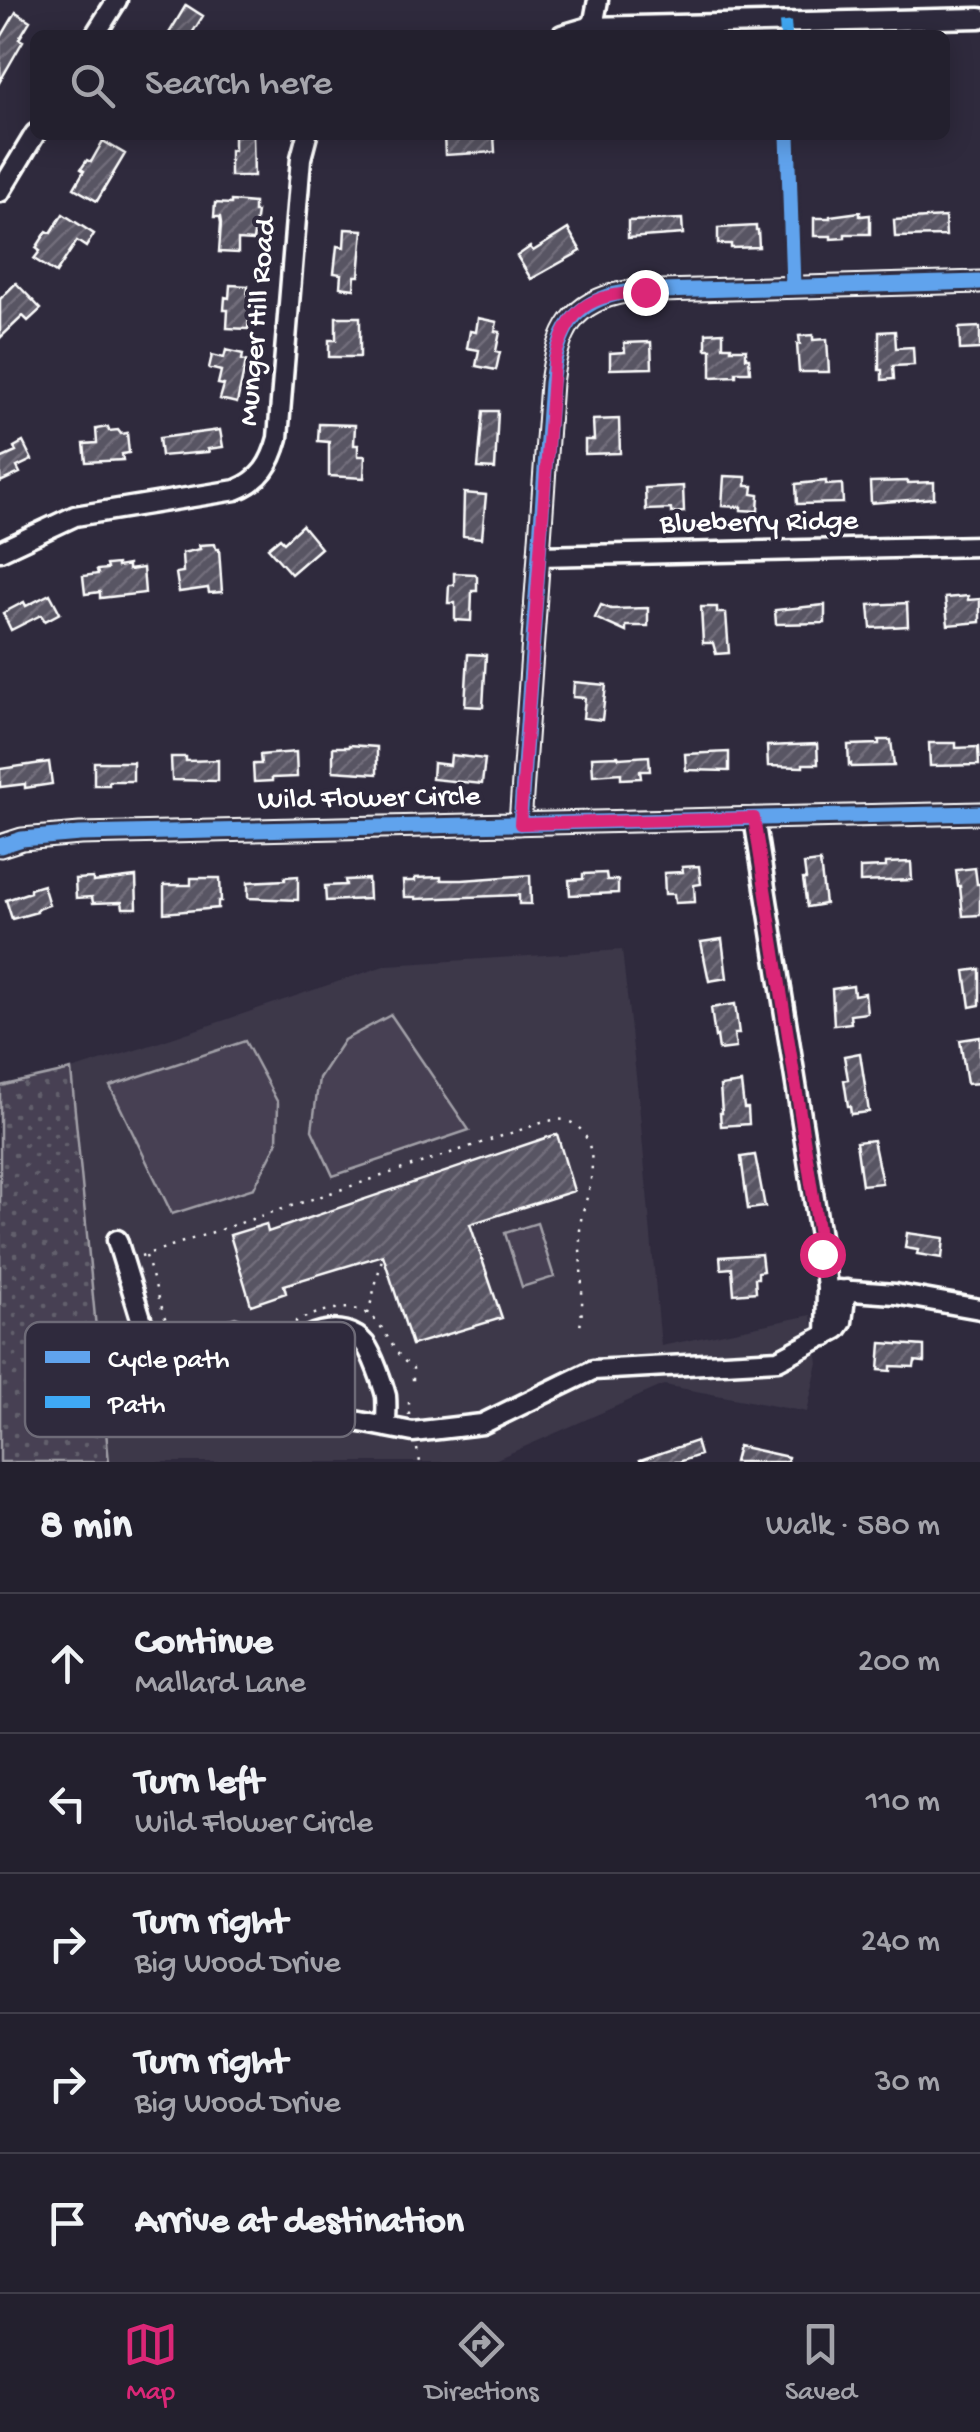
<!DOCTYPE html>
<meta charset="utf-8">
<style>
:root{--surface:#23202e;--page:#2b2836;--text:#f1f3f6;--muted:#a3a3aa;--line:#403e4a;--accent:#db2777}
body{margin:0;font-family:"Gochi Hand",sans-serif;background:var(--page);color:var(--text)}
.stop{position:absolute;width:30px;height:30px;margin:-22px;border:8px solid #db2777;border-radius:50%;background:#fff}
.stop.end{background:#db2777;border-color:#fff;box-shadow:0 2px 10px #0008}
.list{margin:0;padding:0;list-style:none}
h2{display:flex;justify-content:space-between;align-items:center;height:130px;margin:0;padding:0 40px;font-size:42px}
h2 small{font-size:32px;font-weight:400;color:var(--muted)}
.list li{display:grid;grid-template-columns:65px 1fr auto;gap:30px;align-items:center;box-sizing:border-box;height:140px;padding:0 40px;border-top:2px solid var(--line)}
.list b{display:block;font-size:38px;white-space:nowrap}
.list p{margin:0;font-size:32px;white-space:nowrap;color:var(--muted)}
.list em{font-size:32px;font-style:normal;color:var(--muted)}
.icon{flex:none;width:55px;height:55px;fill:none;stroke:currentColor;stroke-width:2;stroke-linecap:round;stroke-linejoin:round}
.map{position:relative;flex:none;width:980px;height:1462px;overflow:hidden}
.search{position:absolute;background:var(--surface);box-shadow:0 5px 25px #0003;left:30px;right:30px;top:30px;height:110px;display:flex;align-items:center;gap:25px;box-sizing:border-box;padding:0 35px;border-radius:15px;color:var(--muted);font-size:38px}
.sheet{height:830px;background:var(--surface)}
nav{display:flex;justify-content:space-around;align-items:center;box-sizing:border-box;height:140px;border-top:2px solid var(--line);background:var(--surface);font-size:28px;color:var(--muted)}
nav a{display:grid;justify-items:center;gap:5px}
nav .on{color:var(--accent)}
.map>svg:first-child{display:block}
.built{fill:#3c3749}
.park{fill:url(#park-dots);stroke:#a2a0a8;stroke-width:2.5}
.garden{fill:#464152;stroke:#a2a0a8;stroke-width:2.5}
.building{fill:url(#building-hatch);stroke:#fff;stroke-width:2.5}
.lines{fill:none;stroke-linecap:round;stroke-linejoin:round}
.minor-casing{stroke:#fff;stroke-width:25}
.path{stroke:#fff;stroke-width:2.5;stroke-dasharray:2.5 8;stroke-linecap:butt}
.minor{stroke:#2f2a3d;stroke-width:18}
.quiet{stroke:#3fa9f5;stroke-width:12;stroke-dasharray:25 12;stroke-linecap:butt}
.cycleway-casing{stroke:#2f2a3d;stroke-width:21}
.cycleway{stroke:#60a3ed;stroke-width:15}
.route{stroke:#db2777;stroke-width:12}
.labels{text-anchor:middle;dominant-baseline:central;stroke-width:8;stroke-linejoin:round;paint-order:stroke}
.street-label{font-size:30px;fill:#fff;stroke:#2f2a3d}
.key{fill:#2f2a3d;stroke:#6d6a77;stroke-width:2.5}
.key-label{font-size:28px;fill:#fff}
</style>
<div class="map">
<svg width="980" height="1462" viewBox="0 0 980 1462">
<defs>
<pattern id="park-dots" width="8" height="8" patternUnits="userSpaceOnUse" patternTransform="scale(2.5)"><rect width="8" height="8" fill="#464152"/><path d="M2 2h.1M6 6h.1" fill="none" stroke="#625e6c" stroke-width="1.8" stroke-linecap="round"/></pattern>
<pattern id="building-hatch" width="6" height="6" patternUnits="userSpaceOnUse" patternTransform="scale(2.5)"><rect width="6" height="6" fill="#595564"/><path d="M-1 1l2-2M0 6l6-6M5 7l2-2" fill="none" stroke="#726e7b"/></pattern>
</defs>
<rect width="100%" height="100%" fill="#2f2a3d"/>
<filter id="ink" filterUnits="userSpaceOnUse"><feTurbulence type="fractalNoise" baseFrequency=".01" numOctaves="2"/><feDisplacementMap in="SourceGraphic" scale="20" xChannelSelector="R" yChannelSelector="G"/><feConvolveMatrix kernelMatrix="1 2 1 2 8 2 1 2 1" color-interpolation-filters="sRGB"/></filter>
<g filter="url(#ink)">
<path class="built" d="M622,950L639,1103L661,1346L811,1315L818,1363L807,1412L664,1385L490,1462H109L71,1070L142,1048L387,965Z"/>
<path class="park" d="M71,1070L109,1462H0V1086Z
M235,1317L241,1319C244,1329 251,1341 250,1351C247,1370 223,1376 212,1362C205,1354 203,1341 200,1331L204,1327Z"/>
<path class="garden" d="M391,1015L469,1130L333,1176L312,1130L319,1078L344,1040Z
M245,1041L278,1103L277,1143L254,1188L172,1214L110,1086Z
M537,1223L554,1277L522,1287L505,1233Z"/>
<path class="building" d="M186,5L203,16L191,35H168Z
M16,12L30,21L19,39L23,41L0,81V39Z
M234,135H253L254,176H230V150H234Z
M444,135H494L495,152L445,155Z
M103,141L125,154L97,201L74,188L84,171L81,169L87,160L91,162Z
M231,201L254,203V212H257L253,241L238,240V253L219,252L221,223L220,217H214L215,203L231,204Z
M860,212V216L870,215V234H845V238L831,239V236H814V218H830V216Z
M63,214L94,234L86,247L77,241L56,273L34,259L40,251L36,248L47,231L51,233Z
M945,217L946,236L895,237L894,220Z
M682,219L683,234L628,238V221Z
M756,226V230H758L759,247L731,248V244H718V228Z
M345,229L363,230L359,276H355L354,289L340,287L341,274L334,273L337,246L344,247Z
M568,229L581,251L531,279L517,256L530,247L533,251Z
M16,283L41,309L28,321L23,316L0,338V299Z
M230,285L248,286L247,299H250L248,329L227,328L228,310H224L225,297L229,298Z
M336,317H360V357H329V340H336Z
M478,318L497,322L495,331L500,332L496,351L500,352L496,370L476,366L479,350L467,348L470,331L476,332Z
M980,327V349L960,350L959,328Z
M895,331L896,348L913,347L914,365L893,366L894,379L882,380V370H879V332Z
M723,332V346H731V349H746V358H749L750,372H736V376L711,377V349H706V333Z
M813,335V340L827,339L829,372H799L797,344H800L799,336Z
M651,342L652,368L610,369V353L625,352L624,343Z
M226,350L243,354L242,360L246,361L237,403L220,399L224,385L218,384L221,371L209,368L212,355L224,358Z
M483,411H498L495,469L478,468Z
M619,419L620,453L585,454V440H594L593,420Z
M319,424L355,425L354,445H358V456H365L364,478L329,476V442L318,441Z
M108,427L109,431L118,430L121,434L127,433L129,453L122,454L123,460L86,462L84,444L97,443L96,429Z
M220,430L223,447L208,449L209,452L161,456L159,438Z
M23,442L32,460L17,467L20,473L0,482V459L16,452L14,447Z
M724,476L746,477V486H753L752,494L759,495L758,511L741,510V507L722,506Z
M826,481V485L842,484L843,503L797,504L796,484Z
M908,481V483L934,482V498L871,503L870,482Z
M683,486L684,512L671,513V509L646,510L645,488Z
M464,493L486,495L482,538L463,536Z
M302,525L321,548L291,574L268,548L280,538L284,542Z
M215,544L216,549H219L222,592L209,593L208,588L179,592L176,573L183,572L182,553L200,549L199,545Z
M117,564V567L128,565V570L143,568L145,593L100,598V592L85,594L83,576L98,574L97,570L107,569L106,565Z
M454,573L475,574L477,577V591H472L471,621L455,620V603H448L449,585H454Z
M50,594L60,613L45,621L41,615L11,630L3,613L24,602L26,606Z
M968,596V600L980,599V622L948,625L945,598Z
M907,603L908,626L871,628L869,605Z
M601,605L611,609L648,608V626H626V632L595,618Z
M825,605V623L776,624L775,610Z
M701,607H717V613H726L729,653L716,654L713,643H703Z
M468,654L486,655L483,707L465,706Z
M574,682L606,685L602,720L583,718L585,698L573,697Z
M879,740H891L894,766L851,767V764L849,765L848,745L879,744Z
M929,743H956V748L978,747L979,765L930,766Z
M817,744L818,764H803V767L768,766L767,746Z
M349,745L377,747V774L333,771V747H349Z
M296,752L297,777L272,778V781L254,782L253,764H261L260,755Z
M729,752V771L686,770L685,754Z
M451,755L485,759L482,784L432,779L433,763L450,765Z
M618,756L619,758L649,756L650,771H640L641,778L621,779V773L593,775L592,757Z
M171,757H186V761L218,760V781L172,780Z
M49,762L52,784L25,788V784L0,787V769Z
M94,762H133V781H109V785H94Z
M820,862L825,904L807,907L803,879H806L804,864Z
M911,862L912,880L860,882V868L886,867V863Z
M699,866L701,884L694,885L695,902L675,903L674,894H665L664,873L683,872L682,867Z
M975,868L977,884H980V915L963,916L960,886H958L956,870Z
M606,873L607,880H618V893L570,895L569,880L583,879V874Z
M530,875L531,904H519V895L416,899V897H404L403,881H415V878L441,877V880H462Z
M298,876V900L248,898V882L285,880V877Z
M136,877L137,908H123L122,902L93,903L92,897L76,898L75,879L93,878V882Z
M191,878H220L221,901H218V908L164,913V885H191Z
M368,879L369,899L326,901L325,886L346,885L345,880Z
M43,885L49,905L37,909V912L12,919L6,900L30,892V889Z
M722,939L727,978L709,981L701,942Z
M980,969V1005L970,1007L965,971Z
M853,986L854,995L865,993L867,1013L850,1015L851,1023L834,1025L832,989Z
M735,1004L739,1034H734L736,1048L719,1050L717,1036L715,1037L711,1008Z
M980,1037V1083L967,1084L960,1040Z
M860,1053L869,1112L851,1114L850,1106H848L844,1080L848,1079L844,1056Z
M741,1083L744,1108H748L749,1124L721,1126L720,1113H722L720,1086Z
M557,1134L574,1191L470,1224L502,1318L412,1345L383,1255L284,1285L286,1293L251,1305L230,1235L266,1224L268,1232Z
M873,1140L882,1183L862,1185L856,1142Z
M755,1155L765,1207L748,1209L741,1157Z
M907,1233L944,1238L942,1258L917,1254L918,1250L905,1248Z
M761,1254L763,1271L758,1272V1278H755L756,1292L734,1294L732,1268L721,1269L720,1257Z
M881,1343L924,1346V1362L915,1361L914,1367L891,1366V1371L879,1370Z
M696,1441L700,1455L679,1462H641L640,1460Z
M738,1446L788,1457L787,1462H734Z"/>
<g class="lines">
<defs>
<path id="minor" d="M589,27L594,21L598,0
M95,35L117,0
M562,35L589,27L980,18
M0,192L35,134
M0,551L75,516L236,490C261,480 271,464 278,438L301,158L307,135
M539,556L980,546
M754,818L825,1268L827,1289L826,1336
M520,824L551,383C558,332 571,301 626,292L980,282
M0,846L22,839L80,834L980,813
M117,1240L147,1338L160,1365L171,1380L216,1398H276L350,1420L413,1432L482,1424L593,1370L778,1360L837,1329L842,1322L846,1290
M838,1290L895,1294L980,1309
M276,1398C279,1386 280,1371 286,1360C299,1332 344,1318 365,1344C372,1353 383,1384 386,1396C387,1406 386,1417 386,1427"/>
</defs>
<use href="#minor" class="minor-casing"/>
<path class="path" d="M141,1256L547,1121C555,1120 563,1118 570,1122C593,1132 594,1164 590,1185C587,1201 580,1215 580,1231C579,1268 586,1296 579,1333
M146,1256L170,1334L195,1372
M368,1314L383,1255
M296,1323V1321C326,1309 362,1296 383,1330C393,1345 398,1358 413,1368V1382
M409,1415V1400
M417,1449L420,1462"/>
<use href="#minor" class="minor"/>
<path class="quiet" d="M785,22L786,35"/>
<defs>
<path id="cycleway" d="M788,135L793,287
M520,824L551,383C558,332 571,301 626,292L980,282
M0,846L22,839L80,834L980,813"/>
</defs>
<use href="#cycleway" class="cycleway-casing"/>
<use href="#cycleway" class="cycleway"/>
</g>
</g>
<g class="lines" filter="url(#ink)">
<path class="route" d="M645,292C589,294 568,307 554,362L520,824L754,818L822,1254"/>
</g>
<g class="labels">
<g class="street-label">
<text transform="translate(259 322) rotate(-85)">Munger Hill Road</text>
<text transform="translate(759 524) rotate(-1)">Blueberry Ridge</text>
<text transform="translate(369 800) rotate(-1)">Wild Flower Circle</text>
</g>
</g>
<rect x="25" y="1322" width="330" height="115" rx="15" class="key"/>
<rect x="45" y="1351" width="45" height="12" fill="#60a3ed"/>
<rect x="45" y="1396" width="45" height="12" fill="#3fa9f5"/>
<g class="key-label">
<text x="108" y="1367">Cycle path</text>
<text x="108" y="1412">Path</text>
</g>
</svg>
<div class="stop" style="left:822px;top:1254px"></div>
<div class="stop end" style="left:645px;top:292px"></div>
<div class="search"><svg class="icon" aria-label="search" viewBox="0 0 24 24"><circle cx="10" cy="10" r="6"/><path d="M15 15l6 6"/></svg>Search here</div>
</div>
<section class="sheet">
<h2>8 min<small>Walk · 580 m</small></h2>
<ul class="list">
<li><svg class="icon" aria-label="ahead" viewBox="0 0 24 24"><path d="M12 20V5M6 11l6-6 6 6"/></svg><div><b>Continue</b><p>Mallard Lane</p></div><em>200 m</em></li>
<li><svg class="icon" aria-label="left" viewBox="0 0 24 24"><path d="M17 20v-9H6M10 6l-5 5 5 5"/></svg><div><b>Turn left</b><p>Wild Flower Circle</p></div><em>110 m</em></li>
<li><svg class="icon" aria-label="right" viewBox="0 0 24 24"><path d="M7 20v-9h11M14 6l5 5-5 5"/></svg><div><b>Turn right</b><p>Big Wood Drive</p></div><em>240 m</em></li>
<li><svg class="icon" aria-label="right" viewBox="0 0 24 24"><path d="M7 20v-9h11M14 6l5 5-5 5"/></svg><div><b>Turn right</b><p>Big Wood Drive</p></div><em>30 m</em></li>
<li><svg class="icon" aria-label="arrive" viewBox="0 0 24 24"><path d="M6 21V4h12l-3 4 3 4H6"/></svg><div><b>Arrive at destination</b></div></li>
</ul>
</section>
<nav>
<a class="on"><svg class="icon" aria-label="map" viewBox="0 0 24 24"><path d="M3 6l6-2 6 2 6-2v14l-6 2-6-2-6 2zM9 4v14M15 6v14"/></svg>Map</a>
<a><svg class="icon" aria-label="directions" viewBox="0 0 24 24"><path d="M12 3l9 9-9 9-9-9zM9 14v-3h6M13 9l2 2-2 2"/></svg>Directions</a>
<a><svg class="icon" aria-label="saved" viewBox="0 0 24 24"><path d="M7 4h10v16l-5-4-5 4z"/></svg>Saved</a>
</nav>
